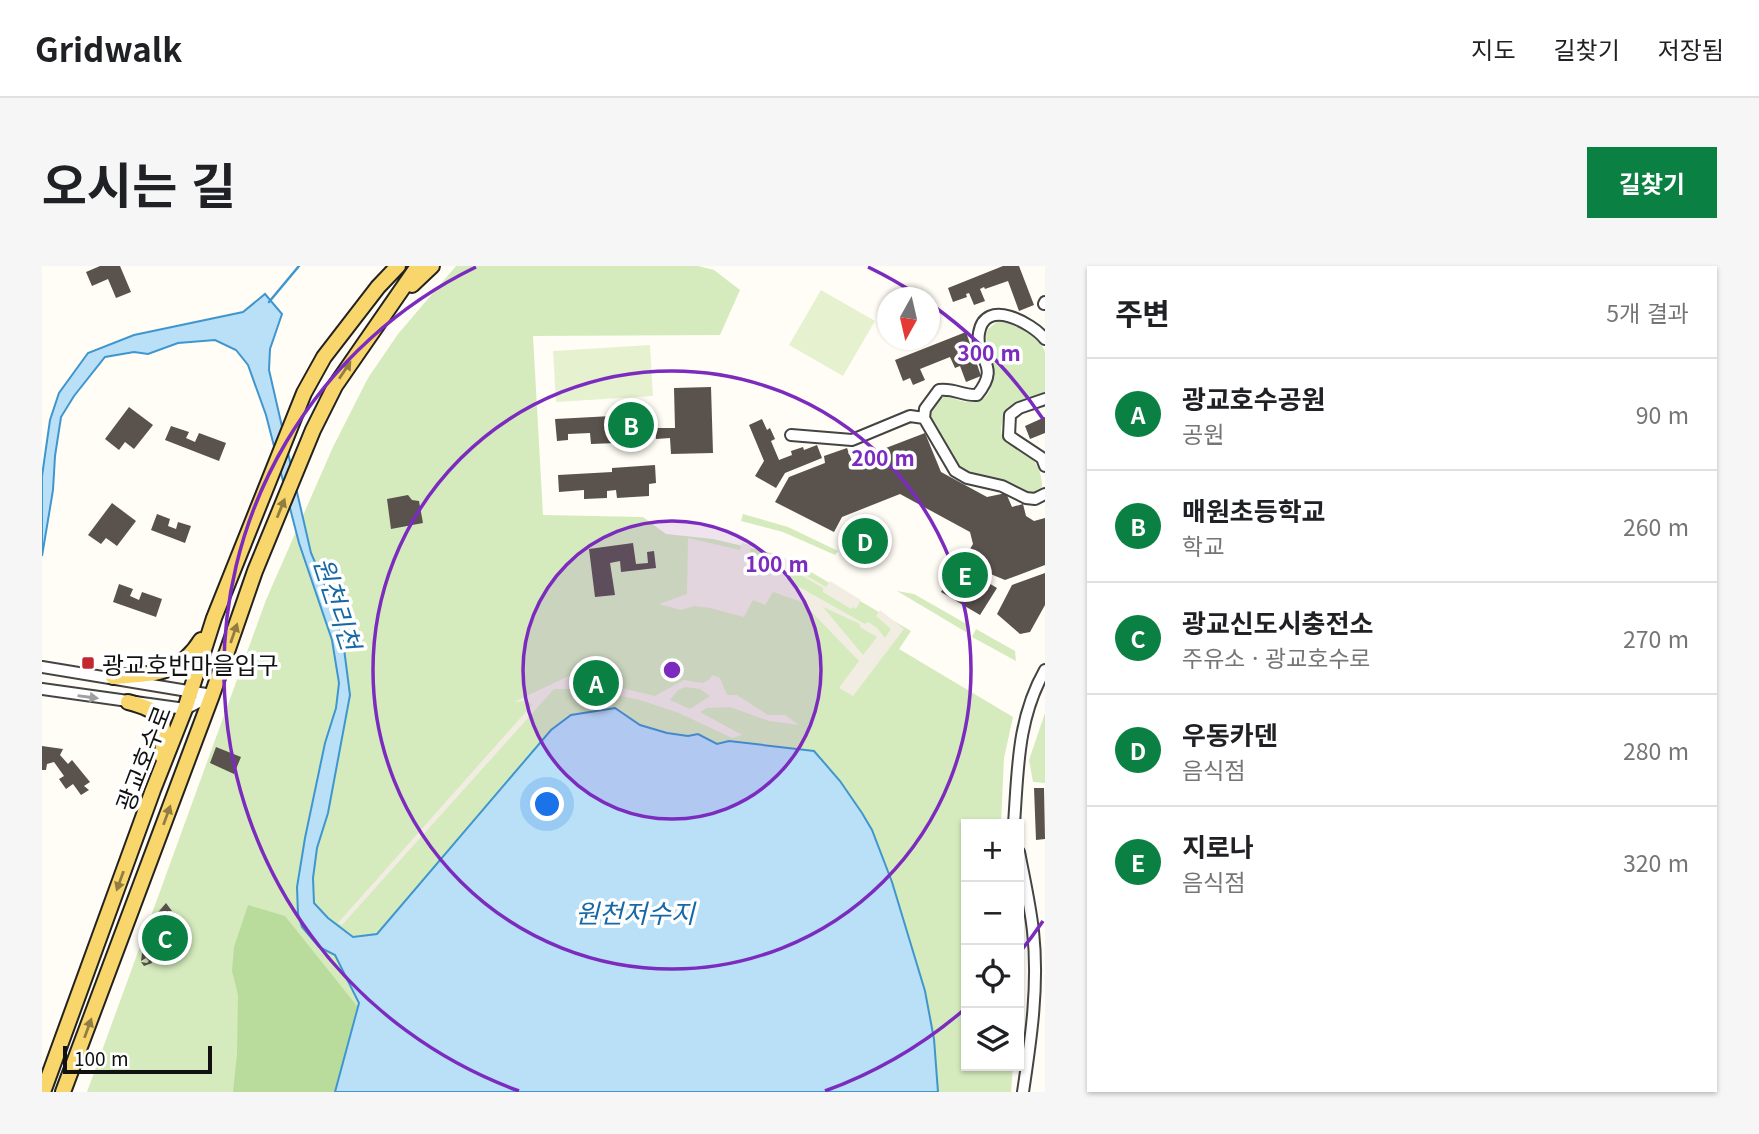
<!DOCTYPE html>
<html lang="ko">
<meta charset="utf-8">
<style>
:root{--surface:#fff;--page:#f6f6f6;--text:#202124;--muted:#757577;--line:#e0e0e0;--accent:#0b8043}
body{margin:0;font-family:Georgia,"Noto Sans KR",serif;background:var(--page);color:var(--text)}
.controls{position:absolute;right:21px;bottom:21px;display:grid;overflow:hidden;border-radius:0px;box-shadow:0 2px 5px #0004}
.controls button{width:63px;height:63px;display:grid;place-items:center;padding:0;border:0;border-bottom:2px solid var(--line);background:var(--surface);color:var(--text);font:35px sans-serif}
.compass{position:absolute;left:835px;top:21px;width:63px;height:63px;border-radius:50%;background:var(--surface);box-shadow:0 2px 5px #0004;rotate:188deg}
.scale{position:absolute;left:21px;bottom:18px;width:149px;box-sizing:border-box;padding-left:7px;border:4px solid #111;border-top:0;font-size:19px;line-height:24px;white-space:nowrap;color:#111;-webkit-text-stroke:5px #fff;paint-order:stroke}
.you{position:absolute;left:506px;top:539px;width:24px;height:24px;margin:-18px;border:5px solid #fff;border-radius:50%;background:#1a73e8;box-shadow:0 0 0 10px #1a73e833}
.badge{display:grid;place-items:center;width:46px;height:46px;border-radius:50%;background:var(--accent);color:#fff;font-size:23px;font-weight:700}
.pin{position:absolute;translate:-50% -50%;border:4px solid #fff;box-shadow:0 2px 7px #0006}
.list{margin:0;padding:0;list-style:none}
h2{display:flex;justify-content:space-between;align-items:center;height:91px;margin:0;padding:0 28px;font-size:30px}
h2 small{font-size:23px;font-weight:400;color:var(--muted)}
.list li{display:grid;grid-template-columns:46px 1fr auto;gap:21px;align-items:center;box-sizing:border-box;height:112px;padding:0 28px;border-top:2px solid var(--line)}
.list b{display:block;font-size:26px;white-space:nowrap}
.list p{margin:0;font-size:23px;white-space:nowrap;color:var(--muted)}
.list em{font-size:23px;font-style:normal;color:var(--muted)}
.icon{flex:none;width:38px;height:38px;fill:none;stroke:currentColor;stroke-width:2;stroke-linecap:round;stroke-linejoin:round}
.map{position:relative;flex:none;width:1003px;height:826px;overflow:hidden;border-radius:0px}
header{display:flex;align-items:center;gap:42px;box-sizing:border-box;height:98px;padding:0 35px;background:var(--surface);border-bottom:2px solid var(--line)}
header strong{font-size:33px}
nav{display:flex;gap:38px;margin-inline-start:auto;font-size:24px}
.intro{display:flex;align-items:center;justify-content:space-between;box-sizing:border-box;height:168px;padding:0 42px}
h1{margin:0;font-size:49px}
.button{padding:18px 32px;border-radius:0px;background:var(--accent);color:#fff;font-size:24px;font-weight:700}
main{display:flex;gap:42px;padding:0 42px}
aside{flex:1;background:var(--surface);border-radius:0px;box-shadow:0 2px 5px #0004}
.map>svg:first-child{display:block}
.green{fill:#d5ebbd}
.forest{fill:#b9dc9c}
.pitch{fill:#e6f2cf}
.plaza{fill:#f1ede2;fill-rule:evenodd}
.water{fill:#b9e0f7;stroke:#3f96cf;stroke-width:2}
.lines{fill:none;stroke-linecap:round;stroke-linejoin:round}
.stream{stroke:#3f96cf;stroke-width:2.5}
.building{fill:#5a524d}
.minor-casing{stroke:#444;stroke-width:14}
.major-casing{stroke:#222;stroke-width:18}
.minor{stroke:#fff;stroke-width:10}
.major{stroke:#f9d66b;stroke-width:14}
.oneway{fill:#917d42}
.oneway2{fill:#a0a0a0}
.ring{fill:none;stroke:#7b2cbf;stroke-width:3.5}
.poi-dot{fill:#c4262e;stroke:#fff;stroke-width:2.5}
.labels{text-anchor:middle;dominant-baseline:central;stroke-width:7;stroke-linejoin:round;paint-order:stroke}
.poi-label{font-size:24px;fill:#111;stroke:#fff;text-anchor:start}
.street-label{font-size:24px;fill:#111;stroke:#fff}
.water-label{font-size:26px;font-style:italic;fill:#1768a6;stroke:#fff}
.centre{fill:#7b2cbf;stroke:#fff;stroke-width:3.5}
.ring-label{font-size:21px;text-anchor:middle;font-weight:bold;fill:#7b2cbf;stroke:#fff;stroke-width:7;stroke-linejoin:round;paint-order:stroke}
</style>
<header>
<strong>Gridwalk</strong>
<nav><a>지도</a><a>길찾기</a><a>저장됨</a></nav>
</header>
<div class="intro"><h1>오시는 길</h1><a class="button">길찾기</a></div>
<main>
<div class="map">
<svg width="1003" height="826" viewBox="0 0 1003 826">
<rect width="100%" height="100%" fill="#fffdf5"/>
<path class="green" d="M414,0H656L672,4L698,24L678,69L491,70L501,249L601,251L624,268L671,273L730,287L757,299L869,365L857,383L971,451L962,492L959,558H924V800H971L969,826H45L224,334L291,181L326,112L356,68Z
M956,55C971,57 997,70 1003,86C1003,97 1003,114 1003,126L965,143C948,182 972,175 991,194C997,200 1000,212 1000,220L998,225L988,229L926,209L916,201L886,153L896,132C908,128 917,137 929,136C965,132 944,89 944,69L946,63Z
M701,248L746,261L796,285L793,289L741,266L699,255Z
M855,325L872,328L928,360L924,366Z
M934,363L973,385L974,395L930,371Z
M1003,447V517L991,516L987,494Z"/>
<path class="forest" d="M206,639L243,650L315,740L293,826H191L195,788L196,729L190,705L192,681Z"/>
<path class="pitch" d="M779,24L833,55L801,110L747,79Z
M608,79L611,130L514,136L511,85Z"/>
<path class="plaza" d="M646,272L698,284L700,277L709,279L707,294L733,307L739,290L752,296L750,301L784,321L788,315L819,334L814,343L811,341L809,343L781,326V322L750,304L745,314L823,358L826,356L835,362L843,372L849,363L834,350L838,344L862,363L811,430L797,422L817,395L760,336L731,326L723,339L711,334L702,351L668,342L652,340L639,344L617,338L645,328ZM781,341L818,358V361L835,371L821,389Z
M567,402L571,420L613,430L642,414L660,417L667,414L670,409L678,412L685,429H695L726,449H743L757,459L727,455L688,441L665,442L658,446L700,469L690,472L637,447L598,434L543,423H512L300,659L296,657L490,439L485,435L472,436L529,409ZM643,421L658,423L668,430L648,443L628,434L636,424Z"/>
<path class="water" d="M223,28L240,48L228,83L227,104L269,287L293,342L301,375L308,429L286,547L275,582L271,612L272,637L286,652L311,671L335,668L509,464L529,449L573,442L598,459L625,467L646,470L656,468L675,478L687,475L772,485L798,515L820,547L830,564L850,616L883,725L892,773L896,826H293L317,737L293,689L277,681L260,661L256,648L255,621L263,572L283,477L294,442L297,417L290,374L257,277L224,149L206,99L194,84L173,74L136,77L106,88L92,86L63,91L32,130L19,151L13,190L11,224L0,290V210L8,154L17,127L46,87L92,69L201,46Z"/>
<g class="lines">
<path class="stream" d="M227,36L257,0"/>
</g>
<path class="building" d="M58,0H78L89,26L74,32L66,13L50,20L44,6Z
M961,0H977L992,39L977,45L966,15L943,23L942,21L938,23L943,35L932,39L927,27L924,28L925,31L911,36L906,22Z
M924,66L939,110L924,116L918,100L913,102L908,91L878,103L883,114L871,119L868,112L861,115L853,94Z
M669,121L671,187L629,188L628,172L614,173V162H633L632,122Z
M87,141L111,159L92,183L83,176L77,184L63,173Z
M608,148L609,164L599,165L600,176L549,178L548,167L526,168V174L515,175L513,153Z
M1003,151V167L988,173L983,160Z
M720,153L725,164L728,162L733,173L729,175L737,194L750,189L749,185L761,181L762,184L775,179L780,192L743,207L734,222L713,210L722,195L707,159Z
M129,160L147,166L144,172L153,176L157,167L184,177L177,195L123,174Z
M883,167L899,206L945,231L964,227L970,241L981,238L984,250L992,255L1003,252V299L963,314L951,309L922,293L931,278L928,266L858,228L800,251L792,266L733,236L747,211L783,197L782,190L805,182L810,195Z
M613,199L614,217L607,218V230L575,232L574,224L565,225V232L542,233V224L517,226L516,209L570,206V202Z
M366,229L370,234L377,235L381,257L349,263L345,233Z
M70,237L94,255L75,280L64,272L59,278L46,269Z
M115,248L128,253L126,260L134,263L136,256L149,260L143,277L109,264Z
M804,259L829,273L835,263L846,270L835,289L799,268Z
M591,277L594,298L606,297L605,286L612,285L614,302L579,306L578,295L568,297L573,329L553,331L547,283Z
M915,298L955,322L938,349L899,326Z
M1003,307V339L988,366L978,368L955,348L970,319Z
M77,318L91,323L88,330L97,334L100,326L120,333L114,351L71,336Z
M0,480L21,483L18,489L26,498L30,494L48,516L42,520L47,524L39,529L31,518L24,523L17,513L22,510L12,496L5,498L4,504H0Z
M174,481L199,491L192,508L168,497Z
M992,522H1002L1003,573L994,574Z
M124,637L130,645H126V651L131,652V646L137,656L132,655V660L137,661V656L142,663H139L138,667L142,666L138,669L135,680L131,684L133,688L130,692L129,689L125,691L128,686L123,684L120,687L121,693L112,696L116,690V688L111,689L108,691L110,697L102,700L99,696L105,697L107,695L104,692L99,695L101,680L111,666L112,651Z"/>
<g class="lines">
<defs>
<path id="minor" d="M1002,38L1003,36
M1003,73C990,57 943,31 937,67C933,94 960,99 935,129C920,130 913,122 897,124L883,143L882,152L913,205L925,212L960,220L984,232L993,233L1003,228
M1003,133L977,142L968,149L967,170L1000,192L1003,200
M749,169L810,174L868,150L882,152
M0,401L170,429
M0,423L143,443L170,429
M972,558C976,504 975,453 1003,404
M977,586C982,612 988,638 991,665C997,719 989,773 981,826"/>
<path id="major" d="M370,19L390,0
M71,411C109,408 137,410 159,374
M86,436C124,446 123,453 120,490
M1,826L111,524L143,443L172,352L262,127L282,91L336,21L356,0
M21,826L170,429L213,305L271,164L293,120L376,0"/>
</defs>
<use href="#minor" class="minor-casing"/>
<use href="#major" class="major-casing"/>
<use href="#minor" class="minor"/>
<use href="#major" class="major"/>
</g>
<defs><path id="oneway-solid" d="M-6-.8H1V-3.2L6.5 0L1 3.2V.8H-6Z" transform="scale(1.75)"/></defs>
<g class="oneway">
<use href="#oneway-solid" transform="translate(303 104) rotate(-56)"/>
<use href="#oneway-solid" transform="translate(239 242) rotate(-68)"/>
<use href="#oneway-solid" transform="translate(192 367) rotate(-71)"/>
<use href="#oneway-solid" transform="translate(125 549) rotate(-70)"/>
<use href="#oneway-solid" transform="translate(78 615) rotate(110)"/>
<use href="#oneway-solid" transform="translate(46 762) rotate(-70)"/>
</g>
<use class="oneway2" href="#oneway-solid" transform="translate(46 431) rotate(8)"/>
<circle cx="630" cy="404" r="149" fill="#7b2cbf" fill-opacity=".12"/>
<g class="ring">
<circle cx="630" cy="404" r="149"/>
<circle cx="630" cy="404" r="299"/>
<path d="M1001 655A448 448 0 0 1 978 686M924 742A448 448 0 0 1 783 825M477 825A448 448 0 0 1 434 1M826 1A448 448 0 0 1 877 30M890 39A448 448 0 0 1 1001 153"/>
</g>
<rect class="poi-dot" x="39" y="390" width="14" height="14" rx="3.5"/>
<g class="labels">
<g class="poi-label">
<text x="60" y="397">광교호반마을입구</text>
</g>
<g class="street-label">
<text transform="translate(100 492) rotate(-69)">광교호수로</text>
</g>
<g class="water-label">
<text transform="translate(297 337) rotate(72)">원천리천</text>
<text x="593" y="645">원천저수지</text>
</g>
</g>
<circle cx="630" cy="404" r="10" class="centre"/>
<g class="ring-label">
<text x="947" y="95">300 m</text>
<text x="841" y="200">200 m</text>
<text x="735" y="306">100 m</text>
</g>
</svg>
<div class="controls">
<button>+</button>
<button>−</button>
<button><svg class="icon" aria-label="locate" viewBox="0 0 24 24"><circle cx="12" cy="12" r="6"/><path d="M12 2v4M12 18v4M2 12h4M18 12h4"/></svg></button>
<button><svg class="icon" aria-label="layers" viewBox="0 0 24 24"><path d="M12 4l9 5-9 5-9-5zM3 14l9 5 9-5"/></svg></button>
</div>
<svg class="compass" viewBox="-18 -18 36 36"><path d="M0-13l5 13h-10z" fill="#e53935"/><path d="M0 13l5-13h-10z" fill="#757577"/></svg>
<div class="scale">100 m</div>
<div class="you"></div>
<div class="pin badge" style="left:554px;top:417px">A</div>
<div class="pin badge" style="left:589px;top:159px">B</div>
<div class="pin badge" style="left:123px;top:672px">C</div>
<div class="pin badge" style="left:823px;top:275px">D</div>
<div class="pin badge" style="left:923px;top:309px">E</div>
</div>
<aside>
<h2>주변<small>5개 결과</small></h2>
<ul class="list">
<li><span class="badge">A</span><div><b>광교호수공원</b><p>공원</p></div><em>90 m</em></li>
<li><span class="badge">B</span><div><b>매원초등학교</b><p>학교</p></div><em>260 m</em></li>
<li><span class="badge">C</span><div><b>광교신도시충전소</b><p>주유소 · 광교호수로</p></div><em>270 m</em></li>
<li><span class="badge">D</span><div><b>우동카덴</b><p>음식점</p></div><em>280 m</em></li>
<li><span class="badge">E</span><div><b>지로나</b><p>음식점</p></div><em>320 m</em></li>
</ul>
</aside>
</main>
